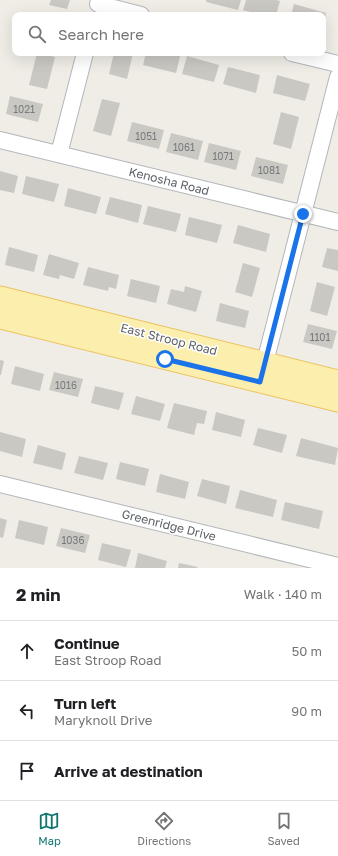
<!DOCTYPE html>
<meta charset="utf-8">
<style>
:root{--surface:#fff;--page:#f6f6f6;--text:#202124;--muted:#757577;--line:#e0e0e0;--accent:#0f766e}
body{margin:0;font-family:"Golos Text",sans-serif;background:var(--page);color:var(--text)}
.stop{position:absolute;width:12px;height:12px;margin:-9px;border:3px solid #1a73e8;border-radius:50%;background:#fff}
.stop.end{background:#1a73e8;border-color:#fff;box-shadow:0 1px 4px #0008}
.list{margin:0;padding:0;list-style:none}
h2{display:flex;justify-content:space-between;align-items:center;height:52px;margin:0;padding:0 16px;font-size:17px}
h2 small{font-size:13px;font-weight:400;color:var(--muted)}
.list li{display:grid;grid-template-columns:26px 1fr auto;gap:12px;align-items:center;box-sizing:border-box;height:60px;padding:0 16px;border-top:1px solid var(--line)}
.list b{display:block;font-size:15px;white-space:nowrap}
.list p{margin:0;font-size:13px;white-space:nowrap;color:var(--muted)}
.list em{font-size:13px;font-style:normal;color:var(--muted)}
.icon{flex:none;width:22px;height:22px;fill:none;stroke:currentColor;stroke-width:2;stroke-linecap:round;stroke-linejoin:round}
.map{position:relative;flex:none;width:338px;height:568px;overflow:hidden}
.search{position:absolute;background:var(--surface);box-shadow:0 4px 16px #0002;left:12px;right:12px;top:12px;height:44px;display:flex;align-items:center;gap:10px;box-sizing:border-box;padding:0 14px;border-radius:8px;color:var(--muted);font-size:15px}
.sheet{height:232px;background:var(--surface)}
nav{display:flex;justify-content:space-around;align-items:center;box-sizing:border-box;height:56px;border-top:1px solid var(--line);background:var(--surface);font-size:11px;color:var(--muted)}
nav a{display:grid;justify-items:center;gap:2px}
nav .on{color:var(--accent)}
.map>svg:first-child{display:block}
.building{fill:#cac8c3}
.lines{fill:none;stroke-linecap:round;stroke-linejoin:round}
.minor-casing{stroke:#b3b6ba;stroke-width:18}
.major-casing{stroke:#edc361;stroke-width:23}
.minor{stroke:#fff;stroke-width:16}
.major{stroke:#fceead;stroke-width:21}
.route{stroke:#1a73e8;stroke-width:5}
.labels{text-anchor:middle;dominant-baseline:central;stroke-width:3;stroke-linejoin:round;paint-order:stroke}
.number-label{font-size:10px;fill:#787b7d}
.street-label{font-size:12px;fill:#5d6166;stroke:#fff}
</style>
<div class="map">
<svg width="338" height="568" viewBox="0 0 338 568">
<rect width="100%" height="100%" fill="#efede6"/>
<path class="building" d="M51,0H70L67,9L49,5Z
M206,0H241L238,10L206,2Z
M246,0H276L280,1L276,15H261L243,10Z
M294,4L326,13L324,24L323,15H291Z
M37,53L55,57L47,89L29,85Z
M114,53H133L127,79L109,74Z
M146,53H170L180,56L176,73L143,65Z
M187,56L219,65L214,82L182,74Z
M228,67L260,75L256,93L223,84Z
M277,75L310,84L305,101L273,93Z
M10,96L43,104L38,122L6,114Z
M102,99L120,103L111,136L93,131Z
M281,112L299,117L291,149L273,144Z
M132,122L164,130L159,149L127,141Z
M171,133L203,141L198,160L166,152Z
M209,143L241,151L236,170L204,162Z
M256,157L288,165L283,184L251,176Z
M0,171L18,176L14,193L0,190Z
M26,176L59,184L54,202L22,194Z
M68,188L101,197L96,214L64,206Z
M110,197L142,205L138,223L105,214Z
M148,206L181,214L176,232L143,224Z
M189,217L222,225L217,243L185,235Z
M238,225L270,234L266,252L233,243Z
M9,247L38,255L34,272L5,265Z
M327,248L338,250V271L322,267Z
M49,254L79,263L74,279L60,275L59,279L43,275Z
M243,263L260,268L252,297L235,292Z
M88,267L119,275L116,289L109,287L108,291L83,285Z
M131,279L160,286L156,303L127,296Z
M317,282L335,287L327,316L310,311Z
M185,286L202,291L196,312L167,304L171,289L184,292Z
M220,303L249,311L245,328L216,321Z
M308,324L337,331L332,349L303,342Z
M0,360L4,361L1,375H0Z
M15,366L44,374L40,391L11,384Z
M54,372L83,379L78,397L49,390Z
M95,386L124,393L119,410L91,403Z
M136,396L165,404L160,421L131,414Z
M174,403L207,411L204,424L197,423L194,435L167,428Z
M216,412L245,420L241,437L212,430Z
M258,428L287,435L282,453L253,445Z
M0,432L26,439L22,457L0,451Z
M301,438L338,448L335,465L296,456Z
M38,445L66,453L62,470L33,463Z
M79,456L108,463L103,480L74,473Z
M120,462L149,469L145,486L116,479Z
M160,474L189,482L185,499L156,492Z
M202,479L230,486L226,504L197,496Z
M240,490L277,500L273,517L235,508Z
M285,502L323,511L319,529L281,520Z
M0,518L7,520L3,538L0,537Z
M19,520L48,527L44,545L15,538Z
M61,528L90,535L85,553L56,546Z
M102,543L131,550L126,567L98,560Z
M138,553L167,561L165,568H135Z
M179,563L198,567L197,568H178Z"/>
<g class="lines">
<defs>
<path id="minor" d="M98,4L141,15
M292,53L338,64
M0,140L338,222
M59,154L85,53
M262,374L338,77
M0,484L338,566"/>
<path id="major" d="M0,297L338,381
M0,318L338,401"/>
</defs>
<use href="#minor" class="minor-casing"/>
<use href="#major" class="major-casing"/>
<use href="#minor" class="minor"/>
<use href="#major" class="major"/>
</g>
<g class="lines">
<path class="route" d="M165,359L260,382L303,214"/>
</g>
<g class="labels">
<g class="number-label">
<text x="24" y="109">1021</text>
<text x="146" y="136">1051</text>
<text x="184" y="147">1061</text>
<text x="223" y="156">1071</text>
<text x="269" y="170">1081</text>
<text x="320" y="337">1101</text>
<text x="66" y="385">1016</text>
<text x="73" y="540">1036</text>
</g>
<g class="street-label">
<text transform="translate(169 181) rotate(14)">Kenosha Road</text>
<text transform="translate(169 339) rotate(14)">East Stroop Road</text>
<text transform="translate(169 525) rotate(14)">Greenridge Drive</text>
</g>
</g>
</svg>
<div class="stop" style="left:165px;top:359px"></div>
<div class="stop end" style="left:303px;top:214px"></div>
<div class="search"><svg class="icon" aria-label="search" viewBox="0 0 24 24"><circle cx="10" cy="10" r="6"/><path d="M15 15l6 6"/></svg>Search here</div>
</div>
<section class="sheet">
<h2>2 min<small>Walk · 140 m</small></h2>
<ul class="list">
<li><svg class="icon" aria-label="ahead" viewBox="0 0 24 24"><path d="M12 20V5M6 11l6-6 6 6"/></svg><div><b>Continue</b><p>East Stroop Road</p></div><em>50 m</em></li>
<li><svg class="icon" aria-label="left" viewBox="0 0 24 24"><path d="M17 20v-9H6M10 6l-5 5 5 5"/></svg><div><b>Turn left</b><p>Maryknoll Drive</p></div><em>90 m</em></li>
<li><svg class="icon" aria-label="arrive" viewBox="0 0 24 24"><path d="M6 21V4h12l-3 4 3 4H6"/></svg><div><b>Arrive at destination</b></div></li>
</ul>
</section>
<nav>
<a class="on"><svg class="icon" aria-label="map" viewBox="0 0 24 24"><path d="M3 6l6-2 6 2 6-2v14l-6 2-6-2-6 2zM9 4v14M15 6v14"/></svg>Map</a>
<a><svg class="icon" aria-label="directions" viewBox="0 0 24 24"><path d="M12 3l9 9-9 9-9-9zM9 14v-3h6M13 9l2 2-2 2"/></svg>Directions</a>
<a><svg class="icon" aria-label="saved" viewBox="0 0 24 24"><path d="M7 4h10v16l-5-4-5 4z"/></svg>Saved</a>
</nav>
